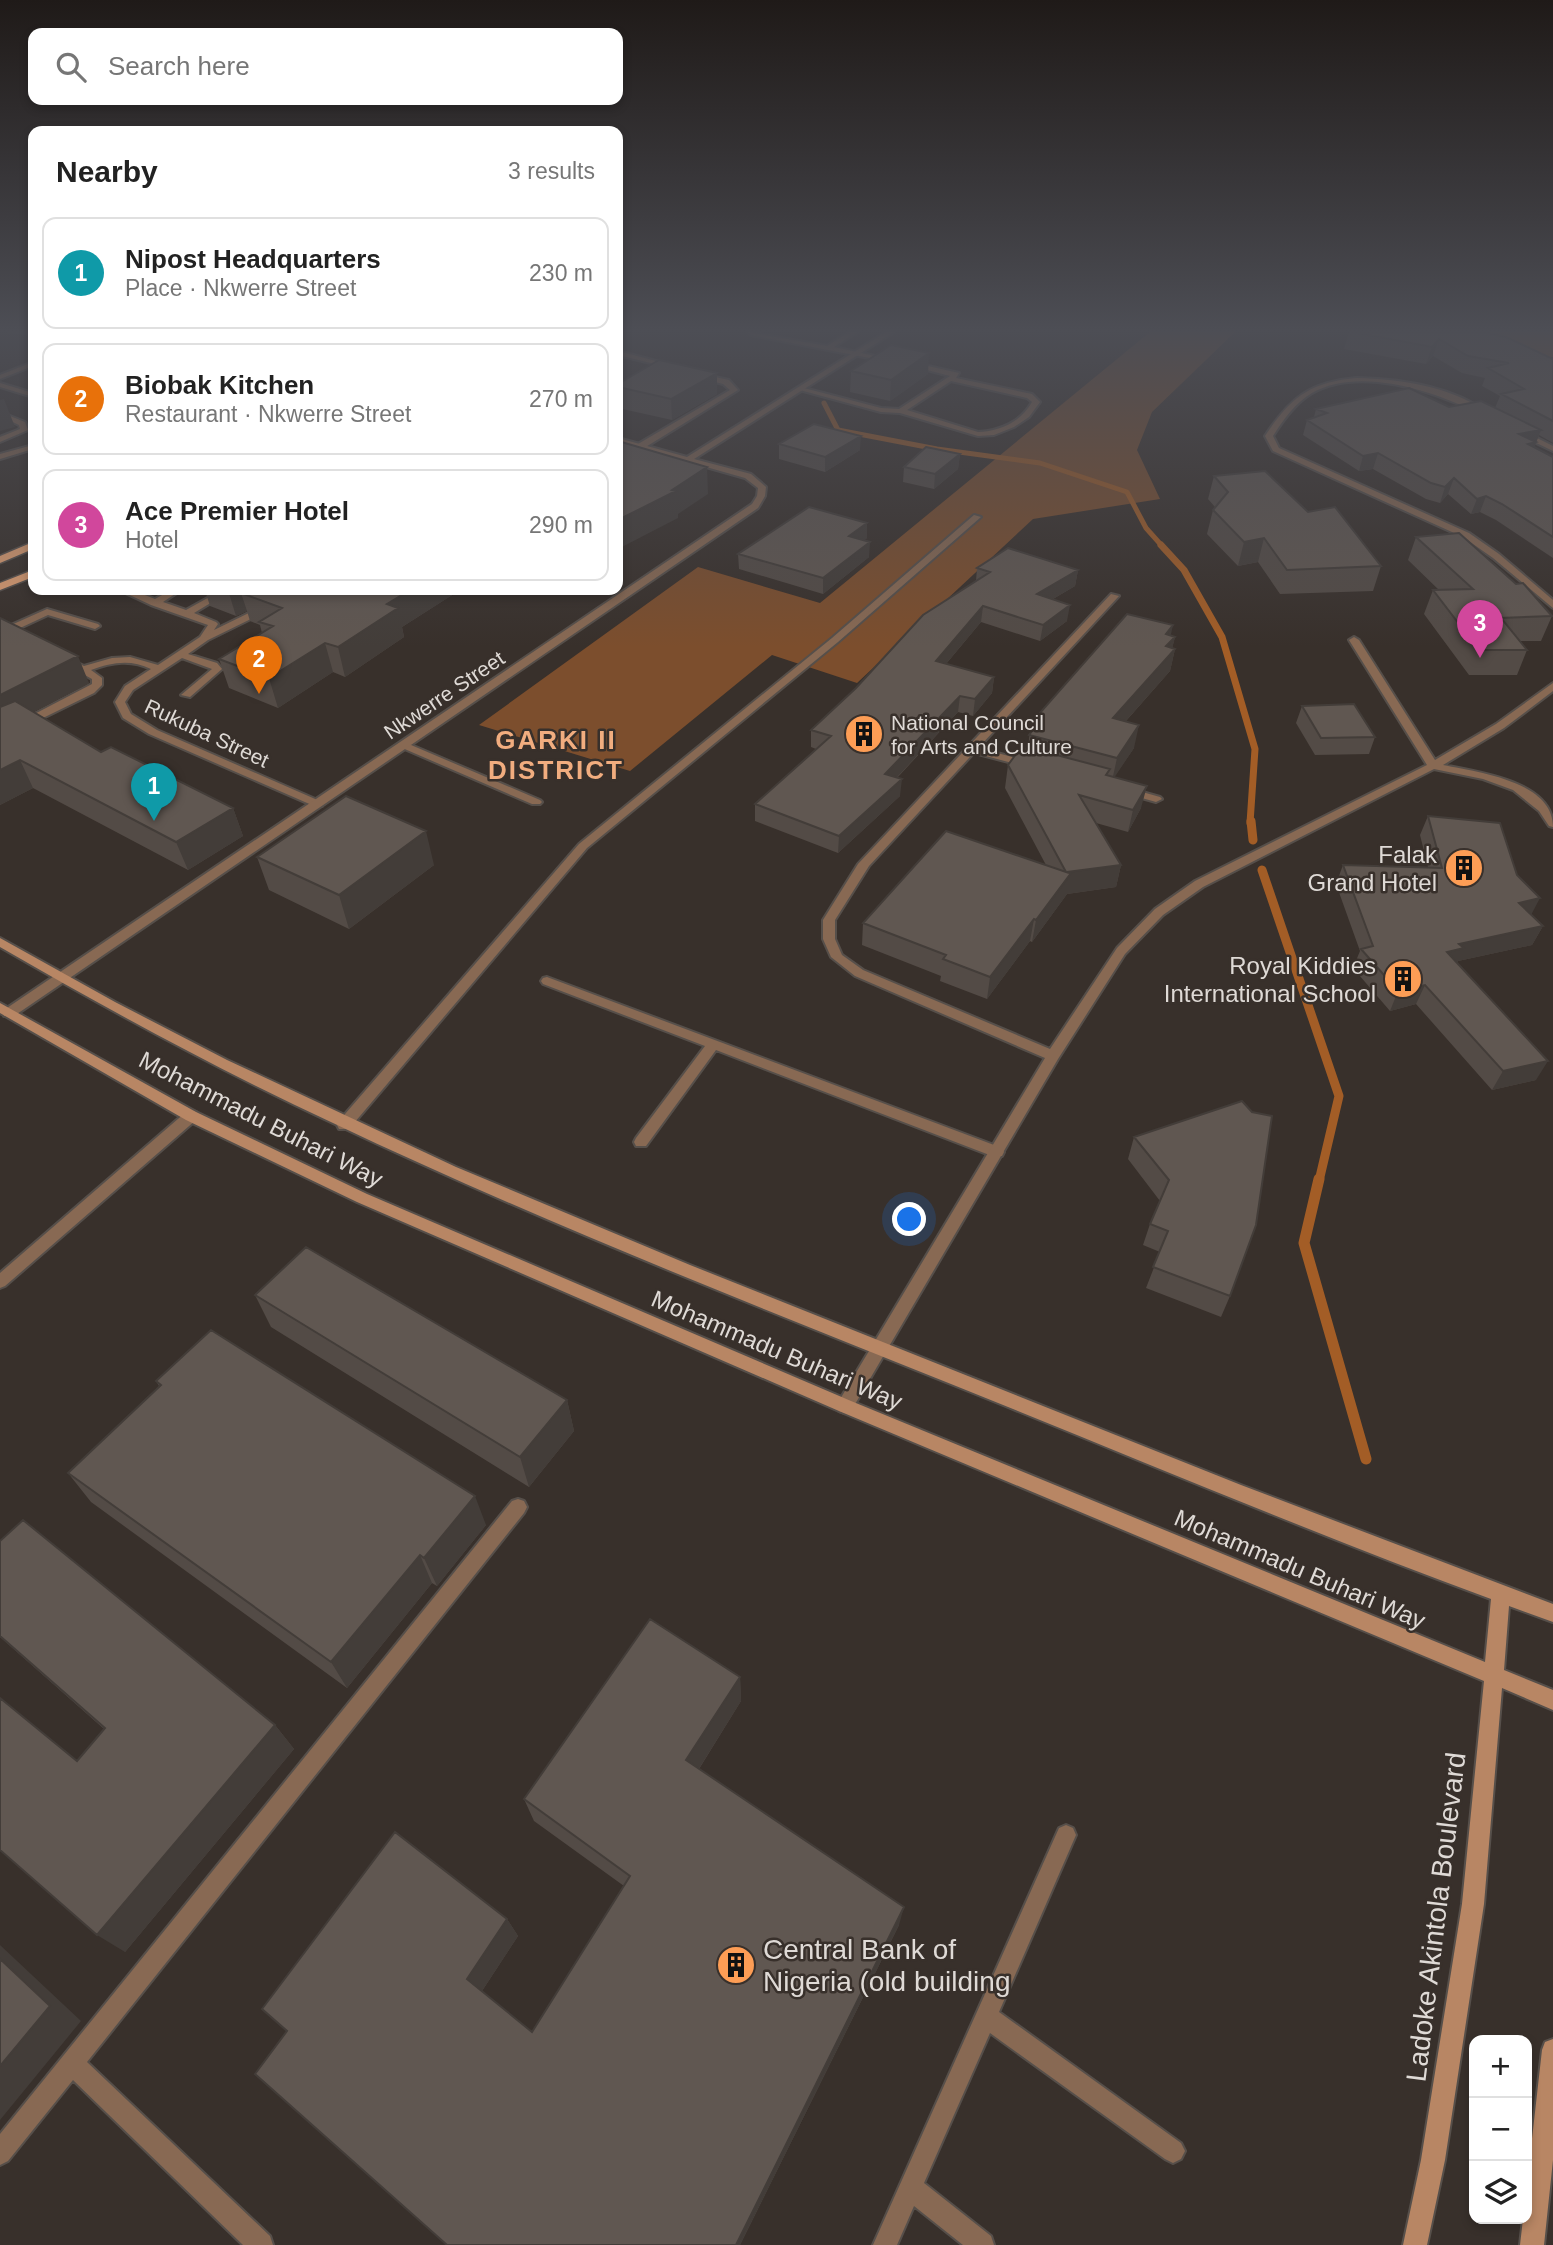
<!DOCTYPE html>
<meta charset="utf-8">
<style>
:root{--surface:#fff;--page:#f6f6f6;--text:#222;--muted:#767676;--line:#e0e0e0;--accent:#db2777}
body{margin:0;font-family:Arial,sans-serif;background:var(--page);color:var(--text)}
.controls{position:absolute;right:21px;bottom:21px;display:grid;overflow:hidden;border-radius:14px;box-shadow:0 4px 10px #0003}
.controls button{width:63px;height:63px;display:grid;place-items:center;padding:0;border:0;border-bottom:2px solid var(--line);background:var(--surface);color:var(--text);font:35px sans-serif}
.you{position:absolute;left:910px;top:1220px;width:24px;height:24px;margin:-18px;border:5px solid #fff;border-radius:50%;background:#1a73e8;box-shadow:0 0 0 10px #1a73e833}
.badge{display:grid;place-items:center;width:46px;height:46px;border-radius:50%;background:var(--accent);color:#fff;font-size:23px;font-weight:700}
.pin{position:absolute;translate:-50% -58px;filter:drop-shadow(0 2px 4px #0008)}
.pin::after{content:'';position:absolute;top:37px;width:24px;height:21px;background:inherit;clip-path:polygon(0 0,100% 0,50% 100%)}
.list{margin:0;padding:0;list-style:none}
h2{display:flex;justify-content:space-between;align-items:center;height:91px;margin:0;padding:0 28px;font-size:30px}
h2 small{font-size:23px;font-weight:400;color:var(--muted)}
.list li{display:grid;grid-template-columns:46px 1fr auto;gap:21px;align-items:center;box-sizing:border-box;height:112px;margin:0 14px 14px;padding:0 14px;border:2px solid var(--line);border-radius:14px}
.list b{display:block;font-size:26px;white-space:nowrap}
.list p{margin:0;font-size:23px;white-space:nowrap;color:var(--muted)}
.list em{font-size:23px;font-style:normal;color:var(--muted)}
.icon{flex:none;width:38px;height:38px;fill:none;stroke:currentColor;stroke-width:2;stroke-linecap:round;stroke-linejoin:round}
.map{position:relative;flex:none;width:1553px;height:2245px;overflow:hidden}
.search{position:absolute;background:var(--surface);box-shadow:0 4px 10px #0003;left:28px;top:28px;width:595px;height:77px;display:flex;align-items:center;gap:18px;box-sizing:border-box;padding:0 24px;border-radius:14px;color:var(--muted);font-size:26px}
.panel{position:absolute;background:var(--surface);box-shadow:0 4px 10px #0003;left:28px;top:126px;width:595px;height:469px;border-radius:14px}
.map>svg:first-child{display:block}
.green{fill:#7c4e2d}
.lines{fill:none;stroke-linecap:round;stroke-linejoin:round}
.stream-far3{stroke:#a35d26;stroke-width:5}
.stream-far2{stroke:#a35d26;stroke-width:7}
.stream-far1{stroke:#a35d26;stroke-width:9}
.stream{stroke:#a35d26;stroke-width:11}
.lane-casing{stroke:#564f4a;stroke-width:4}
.street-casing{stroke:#564f4a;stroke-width:4}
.secondary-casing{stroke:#564f4a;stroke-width:4}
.primary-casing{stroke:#564f4a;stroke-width:3}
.lane{fill:#886953;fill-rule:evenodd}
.street{fill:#886953;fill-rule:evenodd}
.secondary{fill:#b88664;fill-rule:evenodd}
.primary{fill:#dd9d71;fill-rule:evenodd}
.wall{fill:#534b46}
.shaded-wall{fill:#433d39}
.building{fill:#605751;stroke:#433d39;stroke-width:2}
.labels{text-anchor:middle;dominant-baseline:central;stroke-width:5;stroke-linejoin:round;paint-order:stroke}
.far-street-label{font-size:21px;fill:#dfdad6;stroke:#38302b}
.far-poi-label{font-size:21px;fill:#dfdad6;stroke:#38302b;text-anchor:start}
.poi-label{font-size:24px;fill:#dfdad6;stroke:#38302b;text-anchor:end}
.street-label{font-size:24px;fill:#dfdad6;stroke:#38302b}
.far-district-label{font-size:26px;font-weight:bold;letter-spacing:2px;fill:#f1ad7f;stroke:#38302b}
.near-street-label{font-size:28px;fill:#dfdad6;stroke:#38302b}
.near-poi-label{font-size:28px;fill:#dfdad6;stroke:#38302b;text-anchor:start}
</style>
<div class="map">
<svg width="1553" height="2245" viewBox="0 0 1553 2245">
<rect width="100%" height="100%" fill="#38302b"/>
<path class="green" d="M1150,332H1235L1152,412L1137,450L1160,499L1033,519L857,683L772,655L630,771L479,725L698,567L820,603Z
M1433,332H1553V357L1512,362Z"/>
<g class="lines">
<path class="stream-far3" d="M824,403L838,430L937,449L1040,463L1127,492L1146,528L1163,547"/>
<path class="stream-far2" d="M1161,545L1184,570L1222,637L1255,749L1250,823"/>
<path class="stream-far1" d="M1251,821L1253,840
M1262,870L1339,1096L1319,1181"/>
<path class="stream" d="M1319,1179L1304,1243L1366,1459"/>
<defs>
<path id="lane" d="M748,332L827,346L849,332H857L834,347L893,360L890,362L751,335Z
M618,351L675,366L677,367L671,368L618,355Z
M910,362L959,373L956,378L1032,394L1040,402L1029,417L1014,427L994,435L978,436L900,413L881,412L796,389L800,387L881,408L899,409L950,376L908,365ZM951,381L1027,398L1032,402C1021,422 1000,431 978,432L907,410Z
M696,373L729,380L738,390L644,448H638V444L730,390L723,384L696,377Z
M0,412L25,422L28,430L0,442V437L20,429L19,425L0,416Z
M119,590H132L155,599L171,590H181L163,602L186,610L222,590H232L194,613L216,622L218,624L214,630L263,606H269V610L208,640L188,654L217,663L222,669L190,697L181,695L212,669L182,658L133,690L125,702L131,714L157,730L322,802V806H314L149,734L123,718L115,702L125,686L151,669C131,659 112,662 91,670L102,678V685L94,693L0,739V732L92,684V679L65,664V660H71L84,666L112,658L130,657L158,665L200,637L208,625L151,605Z
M47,609L98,624L100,626L95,629L48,615L5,635H0V630Z
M404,742L540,800L542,802L540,804H532L400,747L399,745Z
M971,746L1035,763L1036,765L1031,768L967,751V747Z
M1128,788L1160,797L1162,799L1156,802L1124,793L1123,791Z
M547,977L1002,1148L1004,1152L1002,1156H992L716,1050L646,1146H636L634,1142L636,1138L705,1046L543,984L541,981L543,978Z
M191,1111L196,1112L198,1116L196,1120L5,1286L0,1288V1273L186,1112Z
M518,1499L524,1501L527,1507L524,1513L87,2062L270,2236L273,2245H243L73,2080L8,2161L0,2165V2134L512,1501Z
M1066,1825L1073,1828L1076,1835L999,2012L1181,2143L1185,2151L1181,2159L1173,2163L1165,2159L990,2033L924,2183L991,2236L994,2245H963L914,2206L897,2245H873L1059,1828Z"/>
<path id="street" d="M886,332H894L694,459L751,474L766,487L765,496L758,508L14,1016H4L3,1013L4,1010L752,504L757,496L758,488L745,478L618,442V438L687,457Z
M33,362V366L0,379V375Z
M1357,378C1398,379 1450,386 1485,411L1478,413C1434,391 1359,366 1312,393C1295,403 1283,420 1273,436L1279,448L1469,533L1499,554L1553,600V608L1493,558L1463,537L1273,451L1265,436C1291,397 1310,382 1357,378Z
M0,383L33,393V397L0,387Z
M1521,430L1553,446V451L1518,434L1517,432Z
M33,445V449L0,459V454Z
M974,515L981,517L838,642L587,848L349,1129H339L337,1125L339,1121L579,844L832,638Z
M1111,594L1119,596L869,866L835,920V939L842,955L863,970L1050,1049L1117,948L1155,909L1195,881L1427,765L1349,640L1354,637L1359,640L1435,760L1496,724L1553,683V691L1504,728L1443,765C1477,772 1553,781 1553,827L1549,826L1539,811L1513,790L1483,779L1434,769L1203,887L1163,915L1125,954L1058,1059L851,1411L845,1413L839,1411L837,1406L839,1401L1045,1058L855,976L831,957L823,939V920L858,864Z"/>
<path id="secondary" d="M0,938L115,1002L227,1060L456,1167L690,1265L1241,1485L1553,1604V1622L1509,1606L1504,1670L1553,1690V1710L1502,1688L1484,1904L1445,2160L1427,2245H1403L1421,2160L1462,1904L1484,1681L839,1411L357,1202L186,1120L0,1013V1003L196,1112L367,1194L851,1401L1485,1662L1491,1599C1309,1532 1131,1456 951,1384C744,1301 535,1219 333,1123C219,1070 109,1010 0,947Z
M1553,2039V2160L1544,2245H1520L1523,2219H1527V2183L1542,2050L1545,2042Z"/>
<path id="primary" d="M33,542V549L0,563V556Z
M33,570V577L0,590V583Z"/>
</defs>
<use href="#lane" class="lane-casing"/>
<use href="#street" class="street-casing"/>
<use href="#secondary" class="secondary-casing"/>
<use href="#primary" class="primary-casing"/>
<use href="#lane" class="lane"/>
<use href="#street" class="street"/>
<use href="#secondary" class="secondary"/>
<use href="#primary" class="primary"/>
</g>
<path class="wall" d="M4,332H33L32,336Z
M1349,332H1484L1553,359V443L1539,435L1534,447L1553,457V558L1496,520L1480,512L1471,514L1448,494L1440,503L1426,499L1373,469L1359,471L1303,435L1307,420L1314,417L1316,409L1449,407L1495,408L1500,396L1482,386L1485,378L1462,373L1433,356L1426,364L1344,349Z
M851,371L928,374L890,401L850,392Z
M717,373V394L672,420L618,408V384Z
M779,444L860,450L825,472L779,459Z
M960,454L958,469L934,489L903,482L904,467Z
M1214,476L1308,512L1381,566L1373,591L1280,594L1258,562L1238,566L1207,534L1213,510L1215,507L1208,499Z
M867,523V538L864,540L869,557L823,594L739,569L738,554Z
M1416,537L1552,616L1541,641H1520L1527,650L1517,675H1469L1424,614L1433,590H1439L1408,560Z
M977,568L1078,570L1075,586L1053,599L1067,621L1040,641L981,622L946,664L994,677L992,693L973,716L958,712L897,778L900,796L838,853L755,821V804L816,749L811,747V730L976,581Z
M205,590H460L402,627L404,637L345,677L333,672L278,708L229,688L219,659L262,633L260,625L250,621L247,611L236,616L210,606Z
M0,618L89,683L33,712L101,752L233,808L243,836L188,870L33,788L0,805Z
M1171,635L1175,637L1172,648L1175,649L1170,671L1126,721L1134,748L1114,777L1141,808L1128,832L1096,823L1121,865L1116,887L1067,894L1032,942L1030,941L987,999L940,981L941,976L862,945L863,923L1046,865L1005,788L1008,765L1028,747L1031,723Z
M1302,706L1375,737L1369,754L1315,755L1296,723Z
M1428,816L1517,875L1532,915L1543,926L1532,945L1458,961L1457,963L1536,1080L1492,1090L1416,1004L1390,1011L1353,968L1360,951L1336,884L1343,865L1428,867L1420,835Z
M257,857L434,865L349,929L269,890Z
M1242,1101L1230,1296L1221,1317L1146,1288L1160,1252L1143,1245L1150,1224L1160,1201L1128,1159L1134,1137Z
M255,1295L567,1400L574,1431L529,1487L271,1327Z
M156,1381L486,1525L437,1586L432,1583L347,1688L91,1502L68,1473L159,1386Z
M0,1541L275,1725L294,1749L125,1952L77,1761L104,1729L0,1637Z
M740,1677L741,1701L699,1769L899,1925L740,2245L287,2031L507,1919L518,1936L482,1991L532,2032L624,1886L534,1821L524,1799Z"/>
<path class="shaded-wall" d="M1439,339L1433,356L1426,364L1432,347Z
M929,353L928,374L890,401L891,380Z
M717,373V394L672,420L671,399Z
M4,399L15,427L0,431V400Z
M1541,430L1530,458L1519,434Z
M861,436L860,450L825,472V457Z
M1378,453L1373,469L1359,471L1363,456Z
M960,454L958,469L934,489L935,474Z
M707,467L708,494L678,514V518L618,549V520L672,490Z
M1454,478L1448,494L1440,503L1445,487Z
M1486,496L1480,512L1471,514L1477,499Z
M867,523V538L848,552L849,536Z
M1264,538L1258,562L1238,566L1244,542Z
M870,542L869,557L823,594V578Z
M1078,570L1075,586L1034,610L1037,594Z
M228,590H289L241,593L247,611L236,616Z
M410,590H460L402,627L404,637L345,677L338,647L387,604Z
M1070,605L1067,621L1040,641L1043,625Z
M983,606L981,622L935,677L936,661Z
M1173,625L1169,643L1175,637L1171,654L1175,649L1170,671L1108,741L1113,718L1166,634Z
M325,643L333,672L278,708L269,678Z
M78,656L89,683L0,729V695Z
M994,677L992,693L973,716L975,699Z
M960,696L958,712L884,791L885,774Z
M1139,725L1134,748L1112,781L1117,758Z
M20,760L33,788L0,805V770Z
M902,779L900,796L838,853L839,836Z
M1147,786L1141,808L1128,832L1133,810Z
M233,808L243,836L188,870L176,842Z
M426,831L434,865L349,929L339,895Z
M1121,865L1116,887L1067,894L1032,942L1036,920L1067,872Z
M1540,898L1530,917L1519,903Z
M1034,919L1030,941L987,999L990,977Z
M1543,926L1532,945L1458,961L1454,968L1447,952L1459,944Z
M1425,985L1416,1004L1390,1011L1398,991Z
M1548,1061L1536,1080L1492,1090L1503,1071Z
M567,1400L574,1431L529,1487L520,1457Z
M475,1496L486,1525L437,1586L424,1558Z
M420,1555L432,1583L347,1688L331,1662Z
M740,1677L741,1701L690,1783L686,1760Z
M275,1725L294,1749L125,1952L97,1935Z
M904,1907L899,1925L740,2245H736Z
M507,1919L518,1936L480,1994L467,1979Z
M0,1945L81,2021L0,2120Z"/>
<path class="building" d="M1352,332H1484L1506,337L1553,359V421L1501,394L1524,389L1488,368L1509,363L1468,356L1439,339L1432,347Z
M891,345L929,353L891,380L851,371Z
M659,360L717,373L671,399L618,387V384Z
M1409,388L1449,407L1481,401L1541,430L1519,434L1536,442L1528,444L1553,457V537L1502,504L1486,496L1477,499L1454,478L1445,487L1431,483L1378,453L1363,456L1307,420L1327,413L1316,409Z
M814,424L861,436L825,457L779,444Z
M618,441L707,467L672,490L676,491L618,520Z
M926,447L960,454L935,474L904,467Z
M1265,471L1308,512L1335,507L1381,566L1287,570L1264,538L1244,542L1213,510L1228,492L1214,476Z
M809,507L867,523L849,536L870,542L823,578L738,554Z
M1459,533L1516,584L1523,583L1552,616L1501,618L1527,650H1479L1433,590L1473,589L1416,537Z
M1008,548L1078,570L1037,594L1070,605L1043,625L983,606L936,661L994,677L975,699L960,696L885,774L902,779L839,836L755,804L831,736L811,730L856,688L923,615L990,572L977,568Z
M247,590H410L387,604L398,608L338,647L325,643L269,678L219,659L273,626L259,622L282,608L241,593Z
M1127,614L1173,625L1166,634L1175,637L1166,646L1175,649L1113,718L1139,725L1117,758L1029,735L1037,725L1031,723Z
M0,618L78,656L0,695Z
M15,701L101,752L111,747L233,808L176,842L20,760L0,770V707Z
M1354,704L1375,737L1321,738L1302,706Z
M1022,746L1110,769L1106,775L1147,786L1133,810L1079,795L1121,865L1067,872L1071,873L1036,920L1034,919L990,977L943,959L946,955L863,923L946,831L1066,872L1008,765Z
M346,796L426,831L339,895L257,857Z
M1428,816L1500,823L1517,875L1540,898L1519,903L1543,926L1459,944L1464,948L1447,952L1548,1061L1503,1071L1425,985L1398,991L1361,949L1373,946L1343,865L1442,868Z
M1242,1101L1252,1112L1272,1116L1256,1225L1230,1296L1153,1267L1168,1231L1150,1224L1169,1180L1134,1137Z
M306,1247L567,1400L520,1457L255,1295Z
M211,1330L475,1496L424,1558L420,1555L331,1662L68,1473L161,1385L156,1381Z
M23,1520L275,1725L97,1935L0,1850V1698L77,1761L105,1728L0,1636V1541Z
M650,1619L740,1677L686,1760L904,1907L736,2245H447L255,2074L287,2031L262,2009L395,1832L507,1919L467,1979L532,2032L630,1876L524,1799Z
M0,1959L50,2006L0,2066Z"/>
<linearGradient id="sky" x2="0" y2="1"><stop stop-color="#1f1a18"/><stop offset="0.51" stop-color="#4d4e55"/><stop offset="1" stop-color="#4d4e55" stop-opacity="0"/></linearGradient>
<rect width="1553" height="647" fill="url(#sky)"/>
<defs>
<symbol id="building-disc" viewBox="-11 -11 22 22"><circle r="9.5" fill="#fd9d55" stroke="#38302b"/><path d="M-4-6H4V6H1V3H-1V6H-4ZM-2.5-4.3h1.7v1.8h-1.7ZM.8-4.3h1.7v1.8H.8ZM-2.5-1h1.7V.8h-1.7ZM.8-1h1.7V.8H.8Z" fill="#111"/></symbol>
</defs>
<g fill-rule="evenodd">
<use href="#building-disc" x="842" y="712" width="44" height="44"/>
<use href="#building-disc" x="1442" y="846" width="44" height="44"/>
<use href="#building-disc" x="1381" y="957" width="44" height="44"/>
<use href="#building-disc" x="714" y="1943" width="44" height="44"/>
</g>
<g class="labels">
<g class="far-street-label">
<text transform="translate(444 695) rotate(-34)">Nkwerre Street</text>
<text transform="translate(207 733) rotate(25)">Rukuba Street</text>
</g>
<g class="far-poi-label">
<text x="891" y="722">National Council<tspan x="891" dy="24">for Arts and Culture</tspan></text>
</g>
<g class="poi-label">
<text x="1437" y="854">Falak<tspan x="1437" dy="28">Grand Hotel</tspan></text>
<text x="1376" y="965">Royal Kiddies<tspan x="1376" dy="28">International School</tspan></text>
</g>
<g class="street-label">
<text transform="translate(261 1119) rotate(27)">Mohammadu Buhari Way</text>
<text transform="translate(777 1350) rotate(23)">Mohammadu Buhari Way</text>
<text transform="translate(1300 1569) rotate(23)">Mohammadu Buhari Way</text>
</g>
<g class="far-district-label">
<text x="556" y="740">GARKI II<tspan x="556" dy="30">DISTRICT</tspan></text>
</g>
<g class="near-street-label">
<text transform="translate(1436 1917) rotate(-83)">Ladoke Akintola Boulevard</text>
</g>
<g class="near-poi-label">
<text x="763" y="1949">Central Bank of<tspan x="763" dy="32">Nigeria (old building</tspan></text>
</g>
</g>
</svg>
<div class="controls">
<button>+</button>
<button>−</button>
<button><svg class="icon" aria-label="layers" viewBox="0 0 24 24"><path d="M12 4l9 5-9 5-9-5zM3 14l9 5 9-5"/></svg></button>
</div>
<div class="you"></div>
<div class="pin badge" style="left:154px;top:821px;background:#0f9aa8">1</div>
<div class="pin badge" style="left:259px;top:694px;background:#e8710a">2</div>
<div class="pin badge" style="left:1480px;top:658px;background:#d1479c">3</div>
<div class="search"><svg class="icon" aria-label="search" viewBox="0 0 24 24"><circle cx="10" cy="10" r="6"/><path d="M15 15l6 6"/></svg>Search here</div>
<section class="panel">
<h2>Nearby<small>3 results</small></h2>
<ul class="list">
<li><span class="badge" style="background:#0f9aa8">1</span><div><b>Nipost Headquarters</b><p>Place · Nkwerre Street</p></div><em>230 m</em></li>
<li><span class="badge" style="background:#e8710a">2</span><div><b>Biobak Kitchen</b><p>Restaurant · Nkwerre Street</p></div><em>270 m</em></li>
<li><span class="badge" style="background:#d1479c">3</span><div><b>Ace Premier Hotel</b><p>Hotel</p></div><em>290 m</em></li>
</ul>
</section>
</div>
